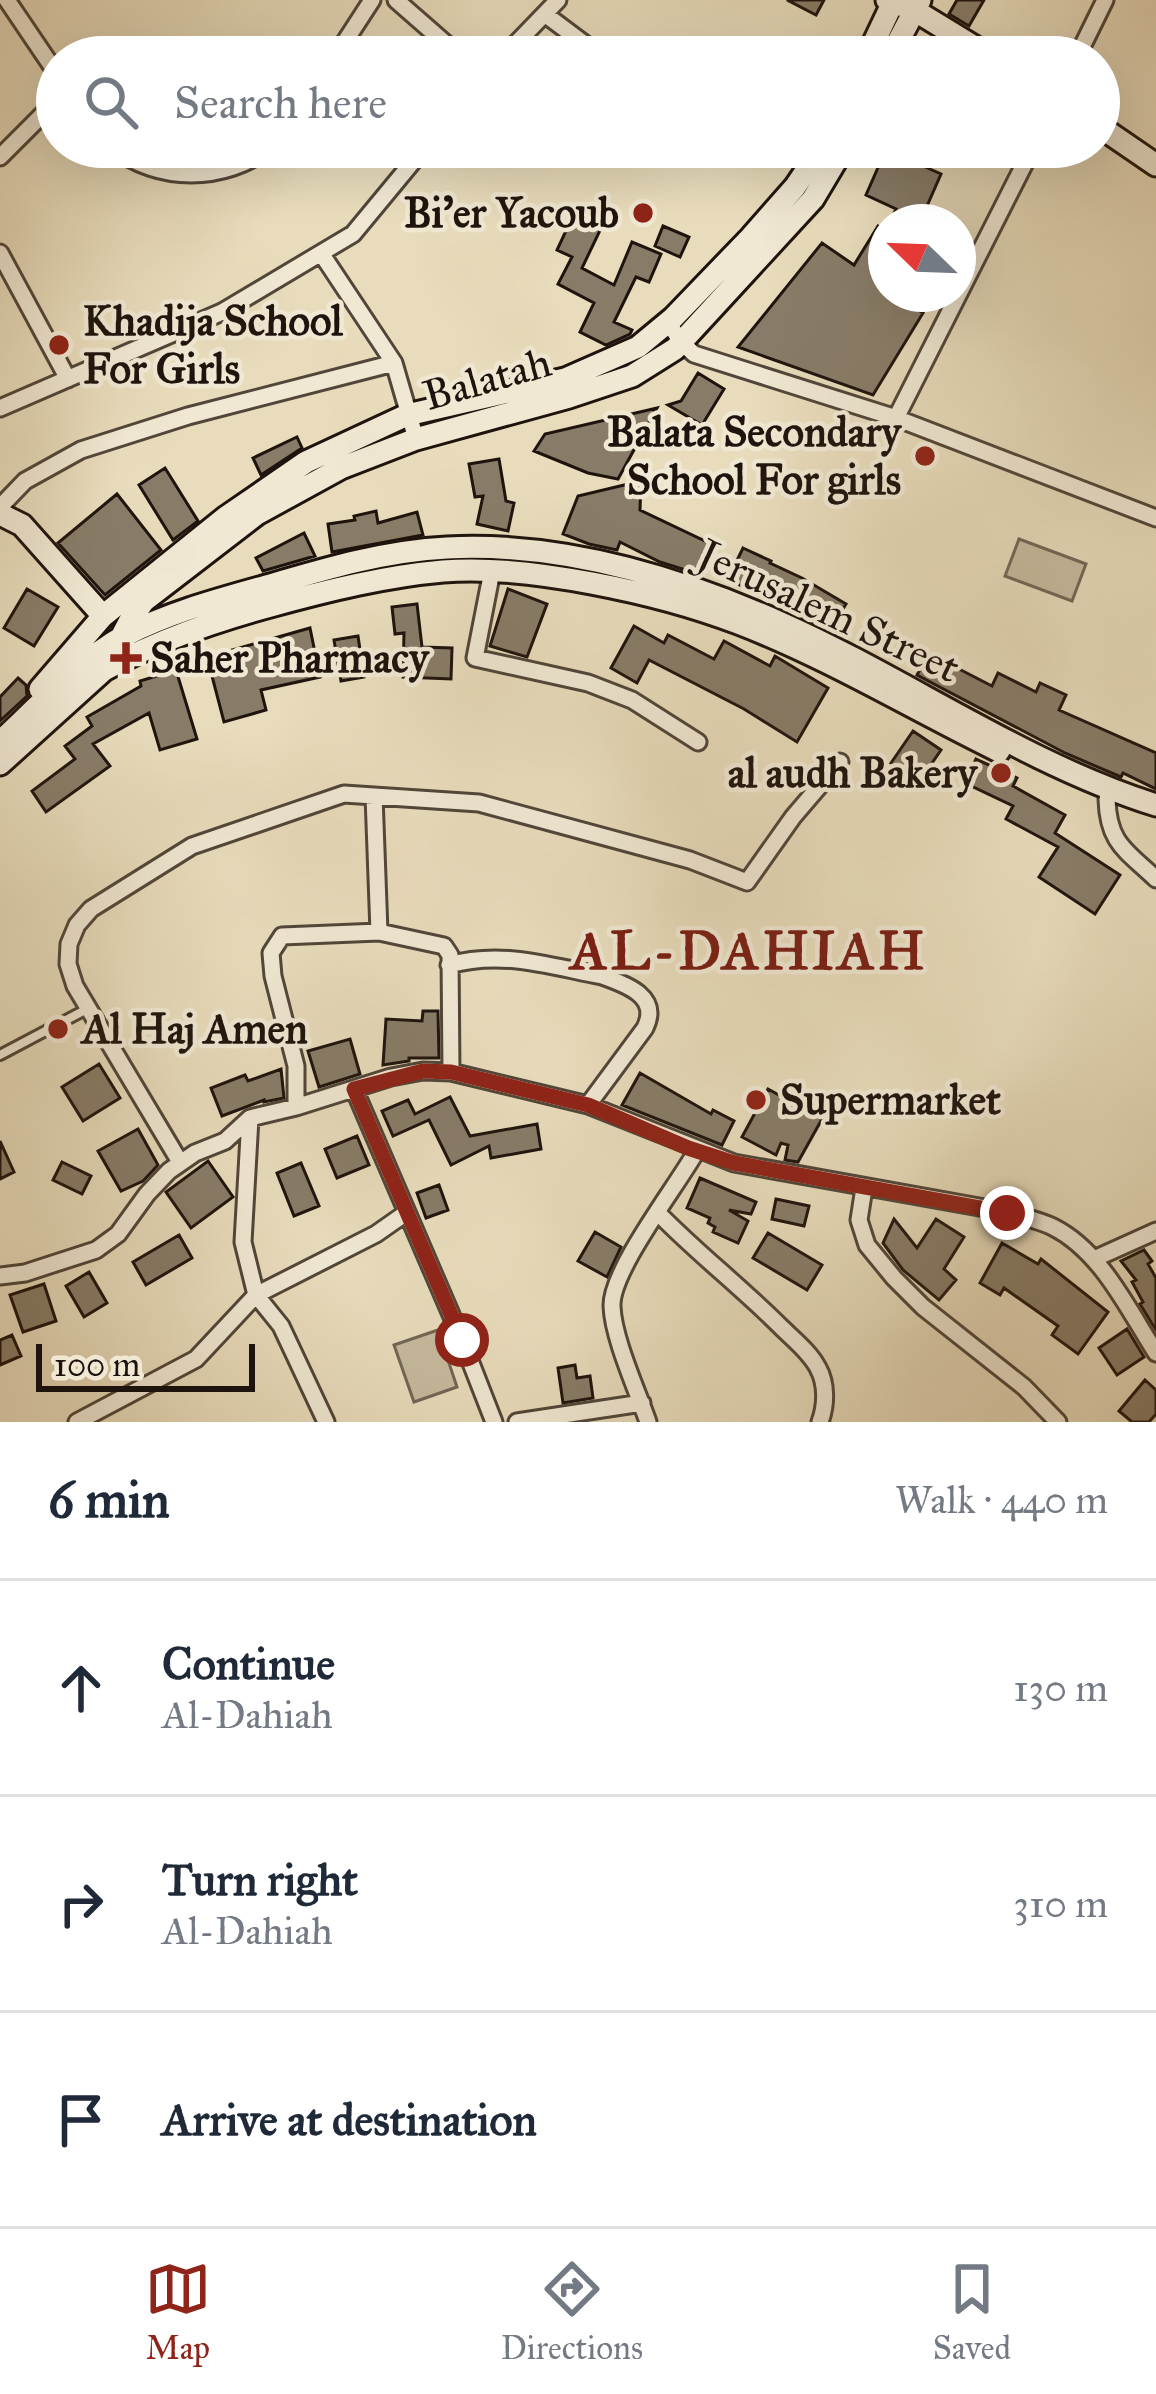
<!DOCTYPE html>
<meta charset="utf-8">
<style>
:root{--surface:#fff;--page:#f6f6f7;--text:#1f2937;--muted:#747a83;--line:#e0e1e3;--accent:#8f2418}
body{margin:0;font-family:"IM FELL Great Primer",serif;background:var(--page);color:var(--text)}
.compass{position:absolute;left:868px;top:204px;width:108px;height:108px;border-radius:50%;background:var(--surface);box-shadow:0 12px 48px #0002;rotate:293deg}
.scale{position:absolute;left:36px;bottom:30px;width:219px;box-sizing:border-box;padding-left:12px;border:6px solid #1f140d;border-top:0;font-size:33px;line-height:42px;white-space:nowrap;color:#1f140d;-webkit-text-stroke:9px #f0e8d3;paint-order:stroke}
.stop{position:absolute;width:36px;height:36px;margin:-27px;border:9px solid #8f2418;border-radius:50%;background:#fff}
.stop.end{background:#8f2418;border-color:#fff;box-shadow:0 3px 12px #0008}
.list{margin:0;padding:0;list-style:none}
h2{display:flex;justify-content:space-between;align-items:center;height:156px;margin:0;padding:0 48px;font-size:51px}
h2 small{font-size:39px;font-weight:400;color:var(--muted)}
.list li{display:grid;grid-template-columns:78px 1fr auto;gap:36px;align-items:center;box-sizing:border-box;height:216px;padding:0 48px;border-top:3px solid var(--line)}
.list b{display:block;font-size:45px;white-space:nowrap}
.list p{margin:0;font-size:39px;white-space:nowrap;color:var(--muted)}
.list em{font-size:39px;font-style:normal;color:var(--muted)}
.icon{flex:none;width:66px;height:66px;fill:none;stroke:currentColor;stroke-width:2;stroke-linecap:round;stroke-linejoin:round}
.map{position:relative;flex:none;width:1156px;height:1422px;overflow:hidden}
.search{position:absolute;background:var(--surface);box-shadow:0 12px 48px #0002;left:36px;right:36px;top:36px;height:132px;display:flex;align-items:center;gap:30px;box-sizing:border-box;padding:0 42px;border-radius:66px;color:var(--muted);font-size:45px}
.sheet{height:804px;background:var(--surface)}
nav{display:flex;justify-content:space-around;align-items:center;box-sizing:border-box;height:168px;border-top:3px solid var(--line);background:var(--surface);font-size:33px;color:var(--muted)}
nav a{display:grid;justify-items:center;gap:6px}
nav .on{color:var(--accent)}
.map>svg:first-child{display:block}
.green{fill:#c6ba9e;stroke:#726756;stroke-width:3}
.building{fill:#887c68;stroke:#1f140d;stroke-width:3}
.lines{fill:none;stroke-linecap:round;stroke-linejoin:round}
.lane-casing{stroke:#514639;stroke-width:14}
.street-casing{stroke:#514639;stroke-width:21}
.secondary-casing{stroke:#1f140d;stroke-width:27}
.lane{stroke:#f0e8d3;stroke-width:8}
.street{stroke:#f0e8d3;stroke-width:15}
.secondary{stroke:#f0e8d3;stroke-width:21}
.route{stroke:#8f2418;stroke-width:15}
.poi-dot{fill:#8f2418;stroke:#f0e8d3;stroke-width:4.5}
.labels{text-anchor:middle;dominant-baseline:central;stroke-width:9;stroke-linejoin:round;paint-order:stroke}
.poi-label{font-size:42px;font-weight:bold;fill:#1f140d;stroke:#f0e8d3;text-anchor:start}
.street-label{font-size:42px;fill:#1f140d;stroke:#f0e8d3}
.district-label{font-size:54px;font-weight:bold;letter-spacing:3px;fill:#7a1f14;stroke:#f0e8d3}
</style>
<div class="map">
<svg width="1156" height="1422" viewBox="0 0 1156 1422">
<rect width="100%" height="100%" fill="#e8dcbc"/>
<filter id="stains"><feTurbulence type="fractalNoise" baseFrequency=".00167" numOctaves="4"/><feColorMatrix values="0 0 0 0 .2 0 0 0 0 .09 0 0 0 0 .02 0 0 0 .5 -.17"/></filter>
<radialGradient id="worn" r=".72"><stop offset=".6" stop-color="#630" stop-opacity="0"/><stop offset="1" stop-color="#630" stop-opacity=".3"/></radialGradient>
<path class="green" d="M1019,539L1086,564L1072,601L1005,576Z
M438,1330L457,1387L414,1402L394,1345Z"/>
<path class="building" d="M787,0H824L816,15Z
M957,0H984L969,26L949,14Z
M887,147H918L912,161L941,174L920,222H890L896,209L866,195Z
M979,147H1019L1012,161Z
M577,207L605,220L582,268L614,285L632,242L661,254L649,282L636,277L614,322L632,330L630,334L606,345L580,332L594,303L558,284L572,257L557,250Z
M663,226L689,237L680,257L655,246Z
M878,226L886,231V294H896L923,313L873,395L738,347L822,243L854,265Z
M698,373L724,389L702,425L668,405L681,401Z
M657,408L618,479L588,473L534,451L545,434Z
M297,437L302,448L261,475L253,458Z
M499,459L506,501L514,503L508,531L477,524L483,496L475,497L469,464Z
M165,468L198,521L173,540L139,485Z
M641,481L640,510L709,543L695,573L660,562L620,542L617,550L589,544L563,534L578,496Z
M117,494L161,550L105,595L58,543Z
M376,511L378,523L417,512L423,535L332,552L328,524L355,520L354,516Z
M304,533L315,556L263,571L256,558Z
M743,548L771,561L770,563L802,578L846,604L830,630L728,579Z
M27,589L58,607L34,646L4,628Z
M508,589L547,604L527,657L490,646Z
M417,604L422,647L452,648L451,679L403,677L404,633L395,634L392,607Z
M634,626L664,643L668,635L714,659L724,641L770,666L775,656L828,688L797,742L744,709L649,660L637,683L611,668Z
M310,628L320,677L261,690L266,710L224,722L207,657Z
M358,636L364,677L341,681L334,640Z
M928,653L992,686L998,673L1036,692L1040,683L1066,695L1059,710L1156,753V789L1123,773L1121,777L1065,753L917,675Z
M176,670L197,739L160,750L149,713L93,744L110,766L46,812L32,791L75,759L65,746L92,726L87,717L141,686L140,681Z
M18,678L26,685L27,696L0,721V697Z
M913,731L941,750L919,782L891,763Z
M976,759L1017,778L1013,786L1065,815L1055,833L1120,875L1095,914L1039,877L1058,847L1006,819L1013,806L965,783Z
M423,1011H438L439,1058H409V1061L383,1065L386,1019L422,1021Z
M350,1039L360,1074L319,1087L308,1051Z
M99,1064L120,1098L83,1121L62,1087Z
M281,1069L284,1098L264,1102V1100L222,1116L211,1088L245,1075L248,1081Z
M640,1073L711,1114L713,1110L734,1121L722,1145L622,1105Z
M768,1089L822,1119L798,1162L785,1160L788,1145L781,1143L776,1155L742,1137Z
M450,1097L470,1136L537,1124L541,1149L491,1158L489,1146L451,1165L429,1120L393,1136L382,1111L408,1100L415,1114Z
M138,1129L158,1165L143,1181L121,1191L98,1151Z
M357,1136L369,1165L337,1178L325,1149Z
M0,1141L14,1172L0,1179Z
M208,1161L233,1197L191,1228L166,1192Z
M62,1162L91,1176L82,1194L53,1180Z
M301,1163L319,1206L294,1216L277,1173Z
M700,1178L756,1202L751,1214L729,1210L748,1221L738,1243L713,1232L715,1227L708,1223L710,1218L687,1208Z
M439,1185L448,1210L426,1218L417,1193Z
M776,1199L809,1206L804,1226L772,1219Z
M894,1219L917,1248L936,1219L964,1237L944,1269L956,1280L939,1300L903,1270L883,1243Z
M595,1232L621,1247L607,1277L578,1261Z
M768,1233L822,1265L807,1290L753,1258Z
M179,1235L192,1258L146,1285L133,1262Z
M1002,1243L1038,1264L1041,1259L1108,1312L1078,1354L1052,1335L1058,1326L1004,1288L1000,1295L980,1283Z
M1144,1250L1152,1261L1148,1264L1156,1278V1330L1140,1304L1143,1302L1132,1282L1136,1280L1121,1261Z
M89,1272L107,1303L84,1317L66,1286Z
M44,1284L56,1321L23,1332L10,1295Z
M1127,1329L1144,1357L1117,1375L1099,1348Z
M12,1335L21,1356L0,1365V1340Z
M575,1365L577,1378L590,1376L593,1398L563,1403L558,1368Z
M1145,1380L1156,1390V1414L1149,1422H1132L1119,1411Z"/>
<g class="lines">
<defs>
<path id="lane" d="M0,1055L87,1009"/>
<path id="street" d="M7,0L57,74
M396,0L461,57
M546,15L602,57
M335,57L372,0
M503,57L558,0
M1077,57L1105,0
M113,147C157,183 225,183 270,147
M0,157L57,100
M0,253L68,379
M321,253L394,363L416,439
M668,322L681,342L694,354L896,418L1156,518
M0,408L222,312L353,234L425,147
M896,418L1033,147
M0,507L25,481L81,450L188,416L394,363
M492,571L475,658L588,683L632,700L698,742
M374,796L379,932
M1107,799C1108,844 1127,851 1156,879
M449,965C502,950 549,966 602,976C628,985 660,997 645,1028L588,1105
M354,1089L462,1340L494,1422
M296,1107V1066L273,976L271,953L282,936L379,932L444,946L450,955L451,1072
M250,1118L243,1242L256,1295L281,1326L326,1422
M180,1162L75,986L68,964L69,944L77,925L91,909L192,846L344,794L479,803L690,860L747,882L793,817L840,762
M864,1188L859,1220L867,1245L894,1278L923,1307L1024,1387L1058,1422
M658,1213C697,1253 741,1287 781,1327C793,1339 810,1352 818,1368C827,1384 826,1406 820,1422
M1094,1259L1156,1231
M0,1276L25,1273L96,1250L118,1234L147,1194L169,1171L195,1153L225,1141L250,1118L296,1107L391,1077L423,1071L451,1072L588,1105L734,1163L1007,1212C1022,1217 1039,1220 1053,1227C1101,1251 1128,1309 1156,1353
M77,1422L196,1359L256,1295L376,1234L406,1213
M517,1422L642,1403
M648,1422C637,1390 613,1338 612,1306C611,1270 677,1186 697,1150"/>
<path id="secondary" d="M887,0L914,10L991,57
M867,57L894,0
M890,57L920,0
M1099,126L1156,165
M0,514L22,525L103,616
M104,670C158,640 214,621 274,605C329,590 386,576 443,571C526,564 660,593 738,623C827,657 913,709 999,751
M40,689L103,616L226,517L306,462L407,415L565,379L638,347L673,318L751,237L795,187L822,147
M0,742C39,706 78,662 124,636C170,612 220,599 270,585C328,568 386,551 447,548C562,542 676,576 781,623C907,679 1023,763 1156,805
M0,764L104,670L129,622L144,601L257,514L341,468L416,439L569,397L632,376L675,349L813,199L844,147"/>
</defs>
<use href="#lane" class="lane-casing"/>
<use href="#street" class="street-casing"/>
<use href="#secondary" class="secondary-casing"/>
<use href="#lane" class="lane"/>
<use href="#street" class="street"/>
<use href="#secondary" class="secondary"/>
</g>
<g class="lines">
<path class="route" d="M462,1340L354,1089L423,1071L451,1072L588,1105L688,1148L734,1163L1007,1213"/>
</g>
<g class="poi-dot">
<circle cx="643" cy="213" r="12"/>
<circle cx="59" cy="345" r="12"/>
<circle cx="925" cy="456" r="12"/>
<path d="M120 640h12v12h12v12h-12v12h-12v-12h-12v-12h12z"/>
<circle cx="1001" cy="773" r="12"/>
<circle cx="58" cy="1029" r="12"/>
<circle cx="756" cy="1100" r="12"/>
</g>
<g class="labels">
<g class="poi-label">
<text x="619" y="213" text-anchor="end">Bi'er Yacoub</text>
<text x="83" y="321">Khadija School<tspan x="83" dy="48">For Girls</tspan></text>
<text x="901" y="432" text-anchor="end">Balata Secondary<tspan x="901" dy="48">School For girls</tspan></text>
<text x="150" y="658">Saher Pharmacy</text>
<text x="977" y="773" text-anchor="end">al audh Bakery</text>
<text x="82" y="1029">Al Haj Amen</text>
<text x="780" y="1100">Supermarket</text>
</g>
<g class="street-label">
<text transform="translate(487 379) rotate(-16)">Balatah</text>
<text transform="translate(829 611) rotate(25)">Jerusalem Street</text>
</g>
<g class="district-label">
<text x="749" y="951">AL-DAHIAH</text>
</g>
</g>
<rect width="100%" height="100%" filter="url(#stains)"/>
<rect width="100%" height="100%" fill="url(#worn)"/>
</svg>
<svg class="compass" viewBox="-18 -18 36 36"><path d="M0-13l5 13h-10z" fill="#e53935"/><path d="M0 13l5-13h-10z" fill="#747a83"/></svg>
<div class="scale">100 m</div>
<div class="stop" style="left:462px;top:1340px"></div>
<div class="stop end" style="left:1007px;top:1213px"></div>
<div class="search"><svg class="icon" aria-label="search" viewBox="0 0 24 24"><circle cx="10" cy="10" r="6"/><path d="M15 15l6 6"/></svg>Search here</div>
</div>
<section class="sheet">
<h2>6 min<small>Walk · 440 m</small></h2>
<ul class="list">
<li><svg class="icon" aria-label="ahead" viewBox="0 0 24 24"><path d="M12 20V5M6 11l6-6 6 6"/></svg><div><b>Continue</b><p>Al-Dahiah</p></div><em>130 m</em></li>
<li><svg class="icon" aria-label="right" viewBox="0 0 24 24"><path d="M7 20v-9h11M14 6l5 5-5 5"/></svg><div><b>Turn right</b><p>Al-Dahiah</p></div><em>310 m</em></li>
<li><svg class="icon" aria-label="arrive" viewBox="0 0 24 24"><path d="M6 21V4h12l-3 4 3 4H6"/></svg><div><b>Arrive at destination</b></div></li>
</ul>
</section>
<nav>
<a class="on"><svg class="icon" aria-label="map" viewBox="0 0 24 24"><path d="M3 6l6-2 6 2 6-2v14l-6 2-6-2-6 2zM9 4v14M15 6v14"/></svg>Map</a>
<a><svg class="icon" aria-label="directions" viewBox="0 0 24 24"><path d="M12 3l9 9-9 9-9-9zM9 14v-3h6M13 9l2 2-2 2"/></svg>Directions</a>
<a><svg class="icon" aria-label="saved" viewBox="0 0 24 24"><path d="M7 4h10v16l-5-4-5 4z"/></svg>Saved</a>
</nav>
